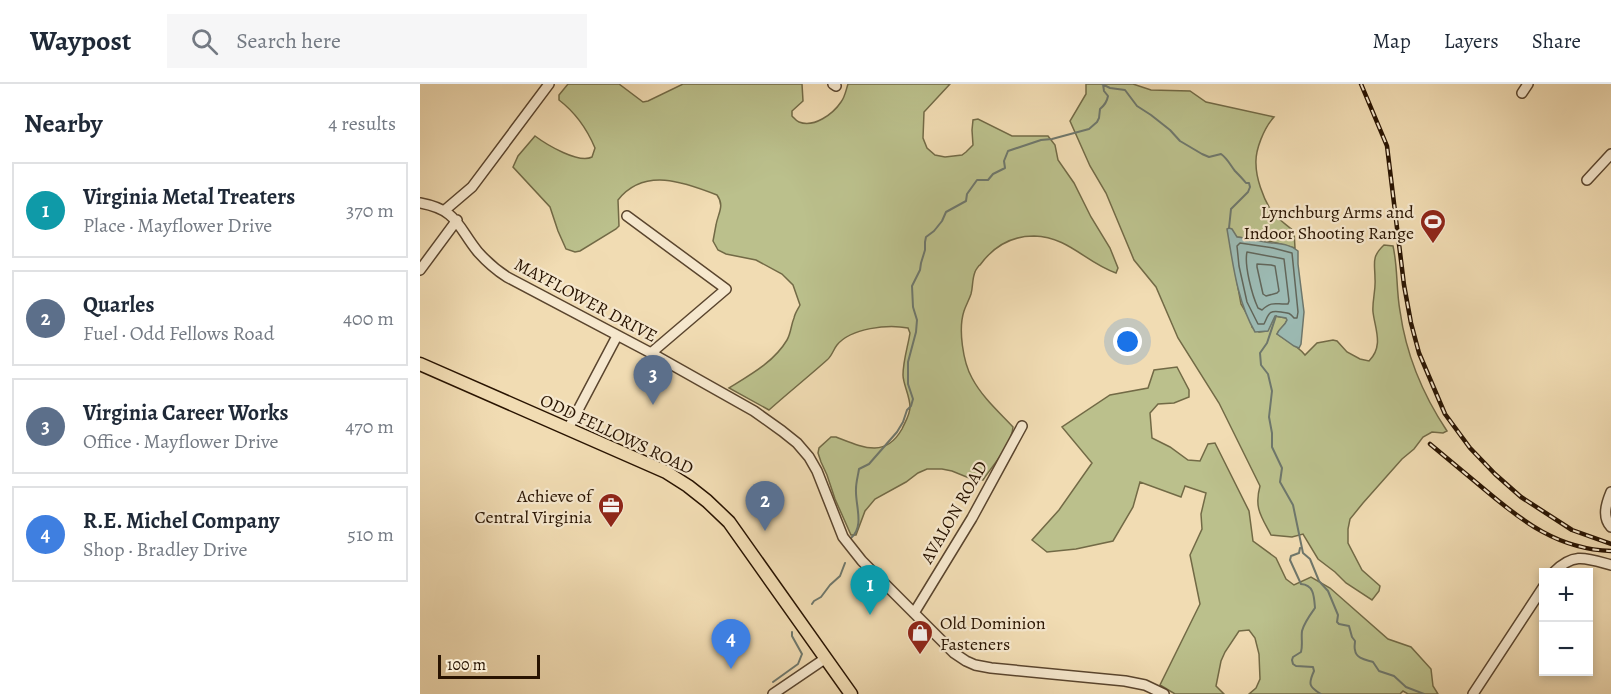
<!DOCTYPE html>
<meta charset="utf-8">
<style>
:root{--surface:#fff;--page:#f6f6f7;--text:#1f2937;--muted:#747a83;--line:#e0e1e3;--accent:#8f2418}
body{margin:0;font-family:Alegreya,serif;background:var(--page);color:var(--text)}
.controls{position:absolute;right:18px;bottom:18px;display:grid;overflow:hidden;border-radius:0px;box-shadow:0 3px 9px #0003}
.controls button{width:54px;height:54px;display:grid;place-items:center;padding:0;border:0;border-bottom:2px solid var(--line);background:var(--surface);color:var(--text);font:30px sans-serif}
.scale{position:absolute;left:18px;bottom:15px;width:102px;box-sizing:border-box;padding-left:6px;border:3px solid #281301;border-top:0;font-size:16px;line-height:21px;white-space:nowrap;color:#281301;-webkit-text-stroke:4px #f6e8ce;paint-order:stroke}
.you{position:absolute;left:708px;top:258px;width:21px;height:21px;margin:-15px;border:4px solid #fff;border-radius:50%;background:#1a73e8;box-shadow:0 0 0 9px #1a73e833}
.badge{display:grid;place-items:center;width:39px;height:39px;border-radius:50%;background:var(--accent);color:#fff;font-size:20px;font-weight:700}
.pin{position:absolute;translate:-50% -50px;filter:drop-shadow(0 2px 3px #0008)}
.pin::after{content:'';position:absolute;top:32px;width:21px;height:18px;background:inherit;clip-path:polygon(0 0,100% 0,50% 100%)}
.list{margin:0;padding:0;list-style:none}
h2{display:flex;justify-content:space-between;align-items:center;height:78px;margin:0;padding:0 24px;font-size:26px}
h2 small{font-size:20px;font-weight:400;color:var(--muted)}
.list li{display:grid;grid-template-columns:39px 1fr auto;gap:18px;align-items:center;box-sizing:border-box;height:96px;margin:0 12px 12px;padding:0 12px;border:2px solid var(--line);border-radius:0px}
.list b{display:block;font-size:22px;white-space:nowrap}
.list p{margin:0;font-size:20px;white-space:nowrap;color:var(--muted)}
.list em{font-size:20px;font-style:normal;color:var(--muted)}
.icon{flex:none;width:33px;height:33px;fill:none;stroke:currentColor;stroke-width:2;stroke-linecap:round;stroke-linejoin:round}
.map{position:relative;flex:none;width:1191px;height:610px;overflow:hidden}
header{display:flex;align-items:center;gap:36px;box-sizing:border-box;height:84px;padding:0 30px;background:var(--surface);border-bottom:2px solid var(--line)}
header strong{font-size:28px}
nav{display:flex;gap:33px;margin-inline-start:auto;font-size:21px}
.search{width:420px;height:54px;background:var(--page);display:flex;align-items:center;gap:15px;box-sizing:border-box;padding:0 21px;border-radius:0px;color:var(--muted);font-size:22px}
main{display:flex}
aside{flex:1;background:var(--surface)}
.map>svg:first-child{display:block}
.green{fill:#bbc08c;stroke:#726a46;stroke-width:1.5}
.water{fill:#9cbab3;stroke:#6e776c;stroke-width:1.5}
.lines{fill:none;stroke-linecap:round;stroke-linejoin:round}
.shore{stroke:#62665a;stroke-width:1.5}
.stream{stroke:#6e776c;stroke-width:2}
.minor-casing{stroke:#5a452e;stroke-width:12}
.major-casing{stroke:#281301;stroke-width:15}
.minor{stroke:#f6e8ce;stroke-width:9}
.major{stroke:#f1dcb3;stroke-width:12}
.rail-casing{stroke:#281301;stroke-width:4.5}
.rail{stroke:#f6e8ce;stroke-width:2;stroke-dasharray:7;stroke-linecap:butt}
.labels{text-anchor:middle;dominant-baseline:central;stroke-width:4.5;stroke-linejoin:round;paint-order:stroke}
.poi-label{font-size:18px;fill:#281301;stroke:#f6e8ce;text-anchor:end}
.street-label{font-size:18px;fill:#281301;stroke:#f6e8ce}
</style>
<header>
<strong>Waypost</strong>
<div class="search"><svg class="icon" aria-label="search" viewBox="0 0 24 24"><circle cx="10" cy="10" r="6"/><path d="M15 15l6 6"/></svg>Search here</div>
<nav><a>Map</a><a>Layers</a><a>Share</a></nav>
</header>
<main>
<aside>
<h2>Nearby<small>4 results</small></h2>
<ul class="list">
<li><span class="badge" style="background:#0f9aa8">1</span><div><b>Virginia Metal Treaters</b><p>Place · Mayflower Drive</p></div><em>370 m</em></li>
<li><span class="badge" style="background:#5c6f8a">2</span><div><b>Quarles</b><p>Fuel · Odd Fellows Road</p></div><em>400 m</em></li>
<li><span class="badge" style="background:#5c6f8a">3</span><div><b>Virginia Career Works</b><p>Office · Mayflower Drive</p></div><em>470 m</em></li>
<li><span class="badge" style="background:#3f7fe0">4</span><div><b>R.E. Michel Company</b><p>Shop · Bradley Drive</p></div><em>510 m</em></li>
</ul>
</aside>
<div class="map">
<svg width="1191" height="610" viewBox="0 0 1191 610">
<rect width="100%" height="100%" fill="#f1dcb3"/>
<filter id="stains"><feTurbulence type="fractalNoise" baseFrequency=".00333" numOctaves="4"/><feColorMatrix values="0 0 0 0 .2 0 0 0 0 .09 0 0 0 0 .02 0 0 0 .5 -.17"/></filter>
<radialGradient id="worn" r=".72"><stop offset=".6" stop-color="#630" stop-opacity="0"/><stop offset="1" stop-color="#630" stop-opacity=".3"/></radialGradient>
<path class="green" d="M148,0H199L223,18L228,17L263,0H382L383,17L372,27V32C374,34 376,37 379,38C394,44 413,30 421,18C425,13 426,6 428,0H530L504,28L503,54L507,64L515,71L525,73L542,71L546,68L553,61L552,46L553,36L558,35L592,52H628L635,61L638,76L654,99L671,133L690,164L698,184L696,189C666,179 649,153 614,152C591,152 573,163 560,181C559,181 555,187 555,188C552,195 553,203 551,210C549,216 546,221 544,227C538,245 543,278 552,294C562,313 579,328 593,343C592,360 573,381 563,396H554L532,387L522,385H507L498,389L486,398L455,415L445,427L436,451H431L415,415L407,391L401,378L398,369L399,364L411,353H416C442,363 465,375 482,345C485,338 490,331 490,323C490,312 483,300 483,291C483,277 488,262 490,249L488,244C468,240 431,244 417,261C413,266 412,272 407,276C388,293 368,309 349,326L309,304C330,291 354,278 367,256C371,249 371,241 374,234C375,229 378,225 380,221L373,201L362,190L336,176L306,170L298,166L293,157C294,152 295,146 296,141C298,129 305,122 297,111C264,98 224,83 198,116L199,142L196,145L160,167L155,168L146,165L138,147L130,123L93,83L98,72L115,52C127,61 159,80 172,73L175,64C167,45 156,29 139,16V11Z
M666,0H713L731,6L770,7L786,18L854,33C844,44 835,66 836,80C836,94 843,113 850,125C855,133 866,141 874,147L875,164L853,158L817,153L814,150L810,160L821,220L831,237L832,243L839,248L847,247L855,232L866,234L867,236C865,242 859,245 857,250C867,257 878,262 885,271L897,259L913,256L917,257L927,268L940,275L949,277C964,262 955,245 953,228C952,217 956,206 955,195C955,179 951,173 964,161L973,162C978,184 976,205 980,227C986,270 1003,311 1027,347L1023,349L1012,348L1003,353L994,365L982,375L943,419L930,435L928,445V459L942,486L960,502L959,507L952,516L926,499L915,488L898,475L883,450L872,453L851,451C841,432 834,424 840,402L799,319L758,254L736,203L714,176L686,109L670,82L650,37L666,10Z
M757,283L769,306V313L754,319L738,320L730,329L732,354L750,363L768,376L780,377L788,360L795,359L829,427L833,457L856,474L866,495L874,501L891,493L910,504L968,555L991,563L1011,585L1013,602L1018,610H988L983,607L980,610H829L836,604L840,595L839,570L835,554L829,546L819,547L805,568L801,577L796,602L804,610H755L740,601L780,520L770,471L782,445L781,430L786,409L765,402L761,413L720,398L713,423L693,457L656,465L627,468L612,456L639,426L672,379L642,343L690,311L728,304L734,286Z"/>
<path class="water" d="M809,144L812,145L817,153C827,154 836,156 845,158C857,160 869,159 878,167V180L884,228L881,260L879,264L874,262L857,250C859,244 865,242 867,236L866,234L855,232L848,247L835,248C817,217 813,180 807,145Z"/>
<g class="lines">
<path class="shore" d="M820,159L853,164L872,169L878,228L877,234H874C869,228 868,229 861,228C848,226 849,230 844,240H838L827,218L819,182L817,162Z
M827,168L864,175L869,217L868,220C856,221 853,216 842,226L838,224C832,211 824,181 827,168Z
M837,180L851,181L855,182L859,207L857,209L846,212L843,210L837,183Z"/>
<path class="stream" d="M682,0L690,4L705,6L717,22L731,31L750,46L760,57L782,70L789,73L801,70C808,75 810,81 815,87C819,91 822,94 826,99H829L830,103L828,108L811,125L809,144
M856,232L847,259L840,269L841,281L848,290L852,307L849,333L852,349V363L862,384L860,398L873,421L883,469L890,475L899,497L908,507L918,531L917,538L919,540L929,542L932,553L935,557C935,560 934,563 935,566C936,575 947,576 953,578L959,587L974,592L986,603L1004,610
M431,454C445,442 435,421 436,405C436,398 438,392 439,385L449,380L477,348L483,338L487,326L491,322L493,315L488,300V278L496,248L497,236L493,223L492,202L500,186L501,179L505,166V158L506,153L514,147L522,137L526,128L546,117L547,110L557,96H568L573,90L585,84L584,77L588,67L621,56L632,55L669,45L677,38L679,34L680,25C685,21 687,18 688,12L684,7L683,0
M880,464L879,469L871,472L870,476L881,500C894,501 894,512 895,524C890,531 884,539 882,547C881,554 883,561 881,568L873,573L872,576L873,580L876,582L893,583L894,587C888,600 889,603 901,610
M392,520L394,517L401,513L410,501L420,492L425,479
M353,598L378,580L382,570L372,552V548"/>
<defs>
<path id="minor" d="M413,0L416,2
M1102,9L1108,0
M1167,96L1191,70
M0,119C38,126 37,142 58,168C67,178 76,186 87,193L231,269L334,327L362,347L377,359L389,373L397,387L423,453L442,477L534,569L546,577L555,581L571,584L705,597L725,601L744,610
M25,126L52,103L129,0
M207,132L306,205L231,269
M0,186L37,136
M148,345L197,252
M1191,408C1186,420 1182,433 1191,443
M1134,488C1154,468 1166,474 1191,481
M494,529L552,434L602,342
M353,610L406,574
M1053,610L1124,502"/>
<path id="major" d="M0,280L246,388L268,402L287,417L309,438L431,610"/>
</defs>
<use href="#minor" class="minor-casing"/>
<use href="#major" class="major-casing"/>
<use href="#minor" class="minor"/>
<use href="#major" class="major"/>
<defs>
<path id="rail" d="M941,0L967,62L984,201L991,239L999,269L1025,330L1050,364L1075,390L1101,413L1152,446L1191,460
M1010,360C1028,375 1046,390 1064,405C1103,438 1138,465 1191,467"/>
</defs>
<use href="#rail" class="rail-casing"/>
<use href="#rail" class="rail"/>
</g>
<defs>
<symbol id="stadium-pin" viewBox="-11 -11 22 30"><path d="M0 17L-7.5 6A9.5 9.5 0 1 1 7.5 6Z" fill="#8f2418" stroke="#f6e8ce"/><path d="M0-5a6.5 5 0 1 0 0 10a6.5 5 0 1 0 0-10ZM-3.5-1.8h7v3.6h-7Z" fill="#fff"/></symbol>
<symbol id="office-pin" viewBox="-11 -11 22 30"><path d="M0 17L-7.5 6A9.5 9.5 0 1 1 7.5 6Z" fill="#8f2418" stroke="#f6e8ce"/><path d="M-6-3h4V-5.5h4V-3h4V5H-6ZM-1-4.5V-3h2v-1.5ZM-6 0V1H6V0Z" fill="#fff"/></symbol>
<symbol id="shop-pin" viewBox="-11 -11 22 30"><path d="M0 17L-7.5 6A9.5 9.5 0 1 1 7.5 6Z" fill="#8f2418" stroke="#f6e8ce"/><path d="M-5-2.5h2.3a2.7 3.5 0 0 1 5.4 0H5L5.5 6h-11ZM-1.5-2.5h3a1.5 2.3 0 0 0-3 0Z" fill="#fff"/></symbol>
</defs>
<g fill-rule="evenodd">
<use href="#stadium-pin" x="998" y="123" width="30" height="40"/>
<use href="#office-pin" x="176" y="407" width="30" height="40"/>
<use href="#shop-pin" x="485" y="534" width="30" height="40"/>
</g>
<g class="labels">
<g class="poi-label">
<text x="994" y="128">Lynchburg Arms and<tspan x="994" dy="21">Indoor Shooting Range</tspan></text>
<text x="172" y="412">Achieve of<tspan x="172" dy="21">Central Virginia</tspan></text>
<text x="520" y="539" text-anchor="start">Old Dominion<tspan x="520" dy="21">Fasteners</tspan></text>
</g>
<g class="street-label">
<text transform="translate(166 216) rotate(28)">MAYFLOWER DRIVE</text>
<text transform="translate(197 350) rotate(25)">ODD FELLOWS ROAD</text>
<text transform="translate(534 428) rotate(-60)">AVALON ROAD</text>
</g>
</g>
<rect width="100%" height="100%" filter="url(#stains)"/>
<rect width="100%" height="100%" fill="url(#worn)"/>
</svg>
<div class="controls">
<button>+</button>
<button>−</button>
</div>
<div class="scale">100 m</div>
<div class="you"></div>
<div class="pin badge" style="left:450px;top:531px;background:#0f9aa8">1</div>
<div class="pin badge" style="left:345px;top:447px;background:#5c6f8a">2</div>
<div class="pin badge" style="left:233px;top:321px;background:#5c6f8a">3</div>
<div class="pin badge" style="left:311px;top:585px;background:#3f7fe0">4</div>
</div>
</main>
